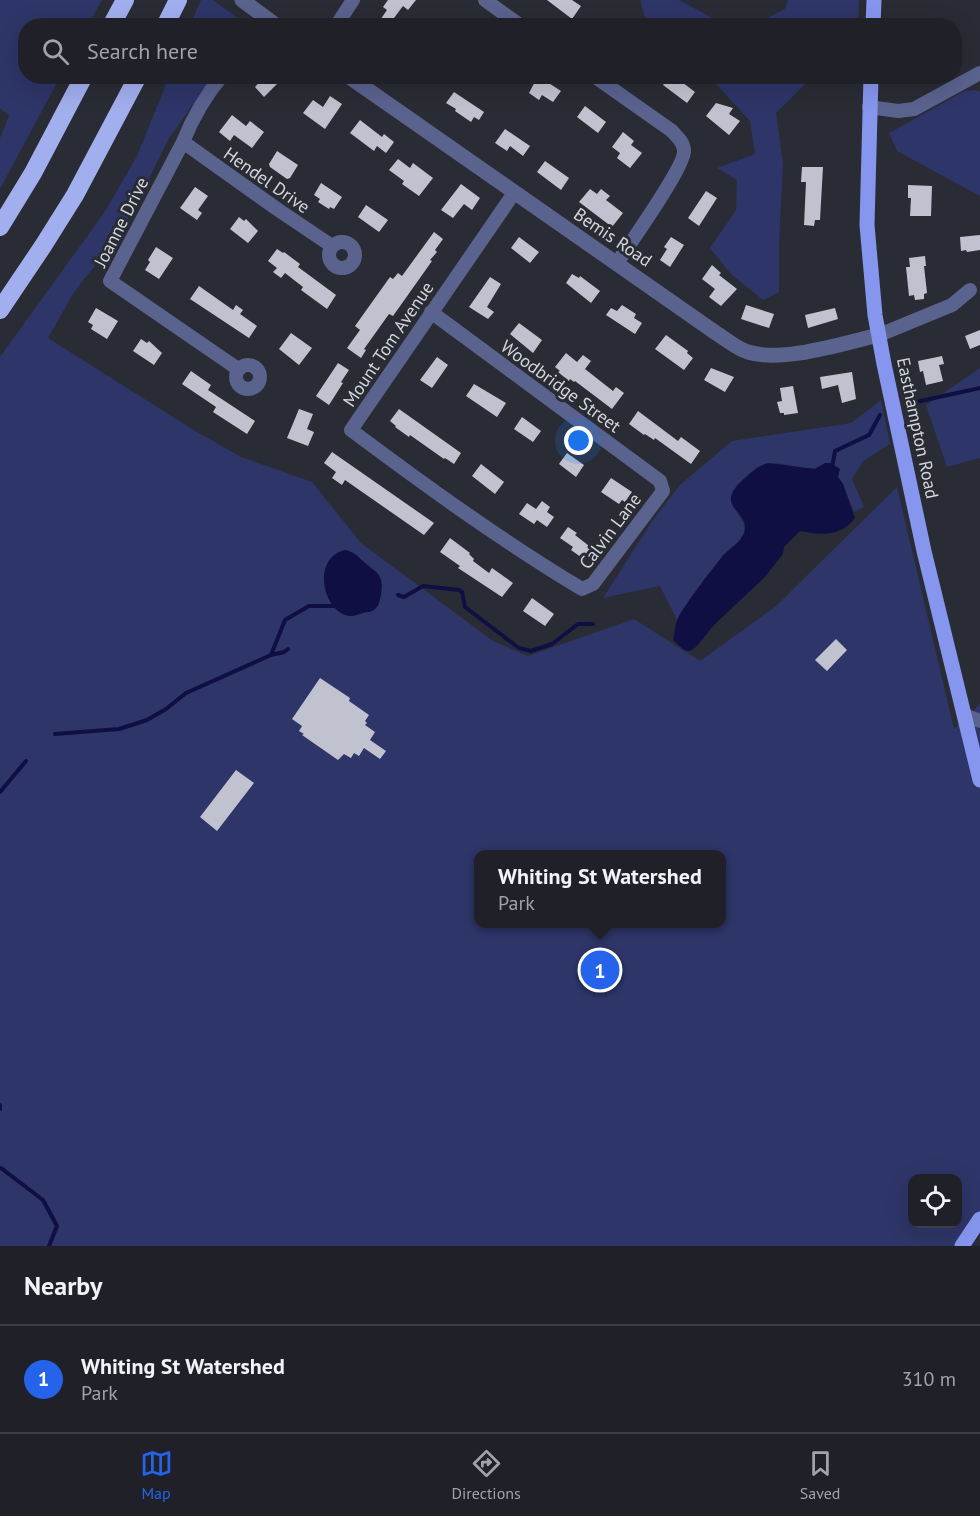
<!DOCTYPE html>
<style>
:root{--surface:#202128;--page:#2d2e34;--text:#f1f3f6;--muted:#a2a3a8;--line:#3d3e45;--accent:#2563eb}
body{margin:0;font-family:"PT Sans",sans-serif;background:var(--page);color:var(--text)}
.controls{position:absolute;right:18px;bottom:18px;display:grid;overflow:hidden;border-radius:12px;box-shadow:0 6px 24px #0002}
.controls button{width:54px;height:54px;display:grid;place-items:center;padding:0;border:0;border-bottom:2px solid var(--line);background:var(--surface);color:var(--text);font:30px sans-serif}
.you{position:absolute;left:579px;top:441px;width:21px;height:21px;margin:-15px;border:4px solid #fff;border-radius:50%;background:#1a73e8;box-shadow:0 0 0 9px #1a73e833}
.badge{display:grid;place-items:center;width:39px;height:39px;border-radius:50%;background:var(--accent);color:#fff;font-size:20px;font-weight:700}
.pin{position:absolute;translate:-50% -50%;border:3px solid #fff;box-shadow:0 2px 6px #0006}
.popup{position:absolute;left:474px;top:850px;width:252px;height:78px;box-sizing:border-box;display:grid;place-content:center;border-radius:12px;background:var(--surface);filter:drop-shadow(0 2px 4px #0005);font-size:20px;white-space:nowrap;color:var(--muted)}
.popup b{font-size:22px;color:var(--text)}
.popup::after{content:'';position:absolute;left:50%;top:100%;margin-left:-12px;border:12px solid transparent;border-top-color:var(--surface)}
.list{margin:0;padding:0;list-style:none}
h2{display:flex;justify-content:space-between;align-items:center;height:78px;margin:0;padding:0 24px;font-size:26px}
h2 small{font-size:20px;font-weight:400;color:var(--muted)}
.list li{display:grid;grid-template-columns:39px 1fr auto;gap:18px;align-items:center;box-sizing:border-box;height:108px;padding:0 24px;border-top:2px solid var(--line)}
.list b{display:block;font-size:22px;white-space:nowrap}
.list p{margin:0;font-size:20px;white-space:nowrap;color:var(--muted)}
.list em{font-size:20px;font-style:normal;color:var(--muted)}
.icon{flex:none;width:33px;height:33px;fill:none;stroke:currentColor;stroke-width:2;stroke-linecap:round;stroke-linejoin:round}
.map{position:relative;flex:none;width:980px;height:1246px;overflow:hidden}
.search{position:absolute;background:var(--surface);box-shadow:0 6px 24px #0002;left:18px;right:18px;top:18px;height:66px;display:flex;align-items:center;gap:15px;box-sizing:border-box;padding:0 21px;border-radius:24px;color:var(--muted);font-size:22px}
.sheet{height:186px;background:var(--surface)}
nav{display:flex;justify-content:space-around;align-items:center;box-sizing:border-box;height:84px;border-top:2px solid var(--line);background:var(--surface);font-size:16px;color:var(--muted)}
nav a{display:grid;justify-items:center;gap:3px}
nav .on{color:var(--accent)}
.map>svg:first-child{display:block}
.green{fill:#2e3568;fill-rule:evenodd}
.water{fill:#0f0f43}
.lines{fill:none;stroke-linecap:round;stroke-linejoin:round}
.stream{stroke:#0f0f43;stroke-width:4}
.building{fill:#c0c3cf}
.minor{stroke:#5a628e;stroke-width:14}
.tertiary{stroke:#5a628e;stroke-width:15}
.primary{stroke:#8696ee;stroke-width:15}
.motorway{stroke:#a2afef;stroke-width:18}
.labels{text-anchor:middle;dominant-baseline:central;stroke-width:6;stroke-linejoin:round;paint-order:stroke}
.street-label{font-size:18px;fill:#d5d6dc;stroke:#2a2c35}
</style>
<div class="map">
<svg width="980" height="1246" viewBox="0 0 980 1246">
<rect width="100%" height="100%" fill="#2a2c35"/>
<path class="green" d="M0,0H102L88,25L26,26V76L60,77L0,189V138L9,116L0,108Z
M201,0H213L247,25H190Z
M640,0H679L720,22H759L785,9L788,0H859L858,25H647Z
M169,77H212L168,140L136,205L113,243L74,292L48,338L192,429L241,457L312,482L361,543L493,641L528,656L634,619L700,661L776,606L897,487L954,729L980,704V1215L960,1246H0V357L106,210L137,156ZM478,854H722V924H478ZM912,1178H958V1224H912Z
M719,77H832L829,79L807,82L776,113L783,164L779,243V292L763,300L731,274L710,248L736,210L737,180L717,168L755,154L750,121L716,84Z
M976,90L980,92V196L897,151L889,133L965,91Z
M980,368V458L947,467L926,405Z
M881,400L890,444L863,461L852,479L864,507L854,512L843,484L825,463C805,481 777,448 750,473C735,488 736,483 732,504L744,524L745,532L739,541L723,555L677,620L660,586L603,598L653,520L680,485L732,441L851,423Z"/>
<path class="water" d="M768,463L815,469L825,463H831L840,469L838,477L843,484L855,518C841,537 821,535 800,531L784,547L783,554L764,578L715,624L696,647L690,651L684,650L673,640C675,633 675,624 678,618C688,600 709,573 722,557C728,549 740,544 744,533C752,510 710,508 745,478C753,471 758,466 768,463Z
M344,550C354,551 357,556 364,562C378,574 384,574 381,595C380,600 379,605 376,608C373,612 368,612 363,613C359,614 354,616 350,616C324,614 310,560 344,550Z"/>
<g class="lines">
<path class="stream" d="M907,404L980,388
M832,468L835,451L869,435L880,415
M398,595L404,597L423,586L459,590L462,592L465,607L519,648L531,651L552,644L578,624H593
M271,655L284,652L288,649
M55,734L119,729L147,720L166,709L186,693L271,655L285,620L309,606H336
M0,792L26,761
M0,1105V1109
M1,1168L43,1200L57,1226L49,1246"/>
</g>
<path class="building" d="M388,0H416L408,10L403,6L388,26H376L387,10L383,7Z
M547,0H572L581,6L572,19Z
M265,76H285L264,97L255,87Z
M538,76L561,91L553,102L542,95L539,100L529,93Z
M670,76H674L695,92L687,103L663,85Z
M454,92L484,112L479,120L474,117L471,122L455,111L456,109L446,103Z
M330,96L342,104L325,129L303,113L313,100L323,107Z
M716,103L733,108L729,114L740,121L729,135L706,116Z
M585,106L606,122L598,133L577,117Z
M232,115L246,126L250,121L264,132L252,148L234,135L230,141L219,132Z
M360,120L382,137L384,134L394,142L386,153L377,146L374,151L350,133Z
M505,129L530,146L523,156L510,146L507,151L495,143Z
M623,132L634,141L631,145L642,153L630,168L617,158L620,153L612,147Z
M277,151L298,165L290,178L287,179L270,167L269,164Z
M398,159L410,168L413,163L433,178L419,196L402,184L404,181L389,170Z
M545,161L569,178L561,190L537,172Z
M802,167H823L820,220H815L814,226L804,225L806,182H801Z
M321,183L342,197L334,209L330,207L329,209L318,202L320,199L314,195Z
M461,184L480,198L472,210L464,204L453,218L441,210Z
M908,185L932,186L931,216H910L911,198H908Z
M195,187L208,196L198,210L202,213L197,220L180,208Z
M590,189L597,194L601,189L610,196L606,200L623,213L612,227L579,202Z
M706,191L717,198L699,226L688,218Z
M366,205L388,220L379,232L358,217Z
M239,217L244,221L246,219L258,231L248,243L230,229Z
M434,232L443,239L435,250L437,252L430,260L432,261L393,316L389,314L364,349L366,350L361,358L347,348L360,330L355,326L390,277L393,279L398,273L402,276Z
M980,235V250L967,252L966,250L961,251L960,237Z
M519,237L539,252L530,263L511,248Z
M671,237L684,245L670,267L660,260L667,249L664,247Z
M156,247L173,258L159,279L145,270L150,262L148,260Z
M277,249L283,253L284,252L300,264L298,267L336,295L327,309L301,290L303,287L285,273L281,278L273,272L277,268L268,261Z
M925,256L926,266H924L927,293L924,294V299L915,300L914,295L909,296L906,267H910L909,258Z
M712,265L721,273L719,275L737,289L721,306L709,297L715,289L702,279Z
M572,274L579,278L580,276L600,291L591,303L566,283Z
M490,277L501,284L487,307L494,312L488,319L469,307Z
M199,286L233,310L236,305L243,310L240,314L257,326L249,338L190,299Z
M622,305L636,314L634,318L642,323L635,334L606,315L611,308L617,311Z
M746,305L774,314L769,328L741,319Z
M96,308L118,321L107,339L91,329L93,325L88,322Z
M835,308L838,319L808,328L805,315Z
M519,323L542,340L533,353L510,334Z
M980,330V345L970,349L965,336Z
M291,333L312,348L299,365L279,349Z
M666,335L688,351L687,353L693,358L684,370L655,349Z
M141,339L147,343L149,341L162,353L154,365L133,351Z
M566,353L577,362L583,355L591,361L585,369L613,391L616,387L624,393L612,409L575,381L574,382L570,379L569,381L558,372L560,371L555,367Z
M942,356L944,364L939,365L943,381L926,385L923,371L920,372L918,361Z
M437,357L448,365L432,388L420,380Z
M338,363L349,370L341,382L343,383L329,405L316,396Z
M711,368L734,377L725,392L704,380Z
M191,371L211,385L208,390L255,421L247,434L213,412L216,407L182,384Z
M852,372L856,399L842,403L838,385L822,389L820,377Z
M474,384L506,403L497,417L466,396Z
M793,386L798,413L784,415V413H780L777,402L782,401L780,388Z
M299,409L313,414L307,429L314,432L308,446L287,438Z
M399,409L461,453L454,464L445,458L444,459L410,435L409,437L395,427L396,426L390,421Z
M638,411L678,441L681,437L700,451L691,464L655,438L654,440L645,434L644,435L629,424Z
M522,417L541,431L533,442L514,429Z
M332,452L434,523L424,535L345,480L342,485L332,478L336,472L324,463Z
M567,453L584,465L576,477L559,464Z
M481,464L504,482L495,494L472,476Z
M611,478L632,492L625,502L622,500L619,504L601,492Z
M542,501L550,507L547,512L554,517L547,527L537,520L534,524L519,514L527,503L536,509Z
M568,527L577,533L575,535L593,549L585,560L571,550L573,547L560,538Z
M450,538L470,553L469,554L474,559L473,561L489,573L492,568L513,583L502,597L458,568L460,566L440,552Z
M532,598L554,614L545,626L523,611Z
M836,639L847,650L827,671L815,660Z
M320,678L350,698L349,701L369,715L365,721L367,723L365,725L375,732L370,740L386,751L380,759L364,748L359,756L354,753L351,758L344,754L338,760L302,735L304,734L299,731L302,726L292,719Z
M236,770L254,783L217,831L200,817Z"/>
<g class="lines">
<path class="minor" d="M485,0L521,26
M336,26L353,0
M222,76C205,96 193,117 183,142L110,281L238,369
M594,76L672,131C677,137 684,142 684,151C685,166 629,245 617,263
M869,107L898,111L914,109L980,73
M183,142L277,209L332,246
M329 255a13 13 0 1 1 26 0a13 13 0 1 1-26 0Z
M431,312L660,481L663,491L593,584L582,589C502,541 426,486 351,430L514,193
M879,335L952,305L970,290
M236 377a12 12 0 1 1 24 0a12 12 0 1 1-24 0Z
M964,715L980,721"/>
<path class="tertiary" d="M242,0L277,26
M348,76L716,333C726,339 737,349 748,352C783,363 844,343 879,335"/>
<path class="primary" d="M873,26L874,0
M871,76L867,225L875,315L884,364L924,551L980,780
M962,1246L980,1219"/>
<path class="motorway" d="M111,26L125,0
M165,26L178,0
M0,227L33,173L84,76
M0,310L43,246L75,195L138,76"/>
</g>
<g class="labels">
<g class="street-label">
<text transform="translate(267 180) rotate(35)">Hendel Drive</text>
<text transform="translate(121 222) rotate(-63)">Joanne Drive</text>
<text transform="translate(613 237) rotate(34)">Bemis Road</text>
<text transform="translate(388 344) rotate(-56)">Mount Tom Avenue</text>
<text transform="translate(561 386) rotate(36)">Woodbridge Street</text>
<text transform="translate(918 428) rotate(78)">Easthampton Road</text>
<text transform="translate(610 531) rotate(-53)">Calvin Lane</text>
</g>
</g>
</svg>
<div class="controls">
<button><svg class="icon" aria-label="locate" viewBox="0 0 24 24"><circle cx="12" cy="12" r="6"/><path d="M12 2v4M12 18v4M2 12h4M18 12h4"/></svg></button>
</div>
<div class="you"></div>
<div class="pin badge" style="left:600px;top:970px">1</div>
<div class="popup"><b>Whiting St Watershed</b>Park</div>
<div class="search"><svg class="icon" aria-label="search" viewBox="0 0 24 24"><circle cx="10" cy="10" r="6"/><path d="M15 15l6 6"/></svg>Search here</div>
</div>
<section class="sheet">
<h2>Nearby<small></small></h2>
<ul class="list">
<li><span class="badge">1</span><div><b>Whiting St Watershed</b><p>Park</p></div><em>310 m</em></li>
</ul>
</section>
<nav>
<a class="on"><svg class="icon" aria-label="map" viewBox="0 0 24 24"><path d="M3 6l6-2 6 2 6-2v14l-6 2-6-2-6 2zM9 4v14M15 6v14"/></svg>Map</a>
<a><svg class="icon" aria-label="directions" viewBox="0 0 24 24"><path d="M12 3l9 9-9 9-9-9zM9 14v-3h6M13 9l2 2-2 2"/></svg>Directions</a>
<a><svg class="icon" aria-label="saved" viewBox="0 0 24 24"><path d="M7 4h10v16l-5-4-5 4z"/></svg>Saved</a>
</nav>
